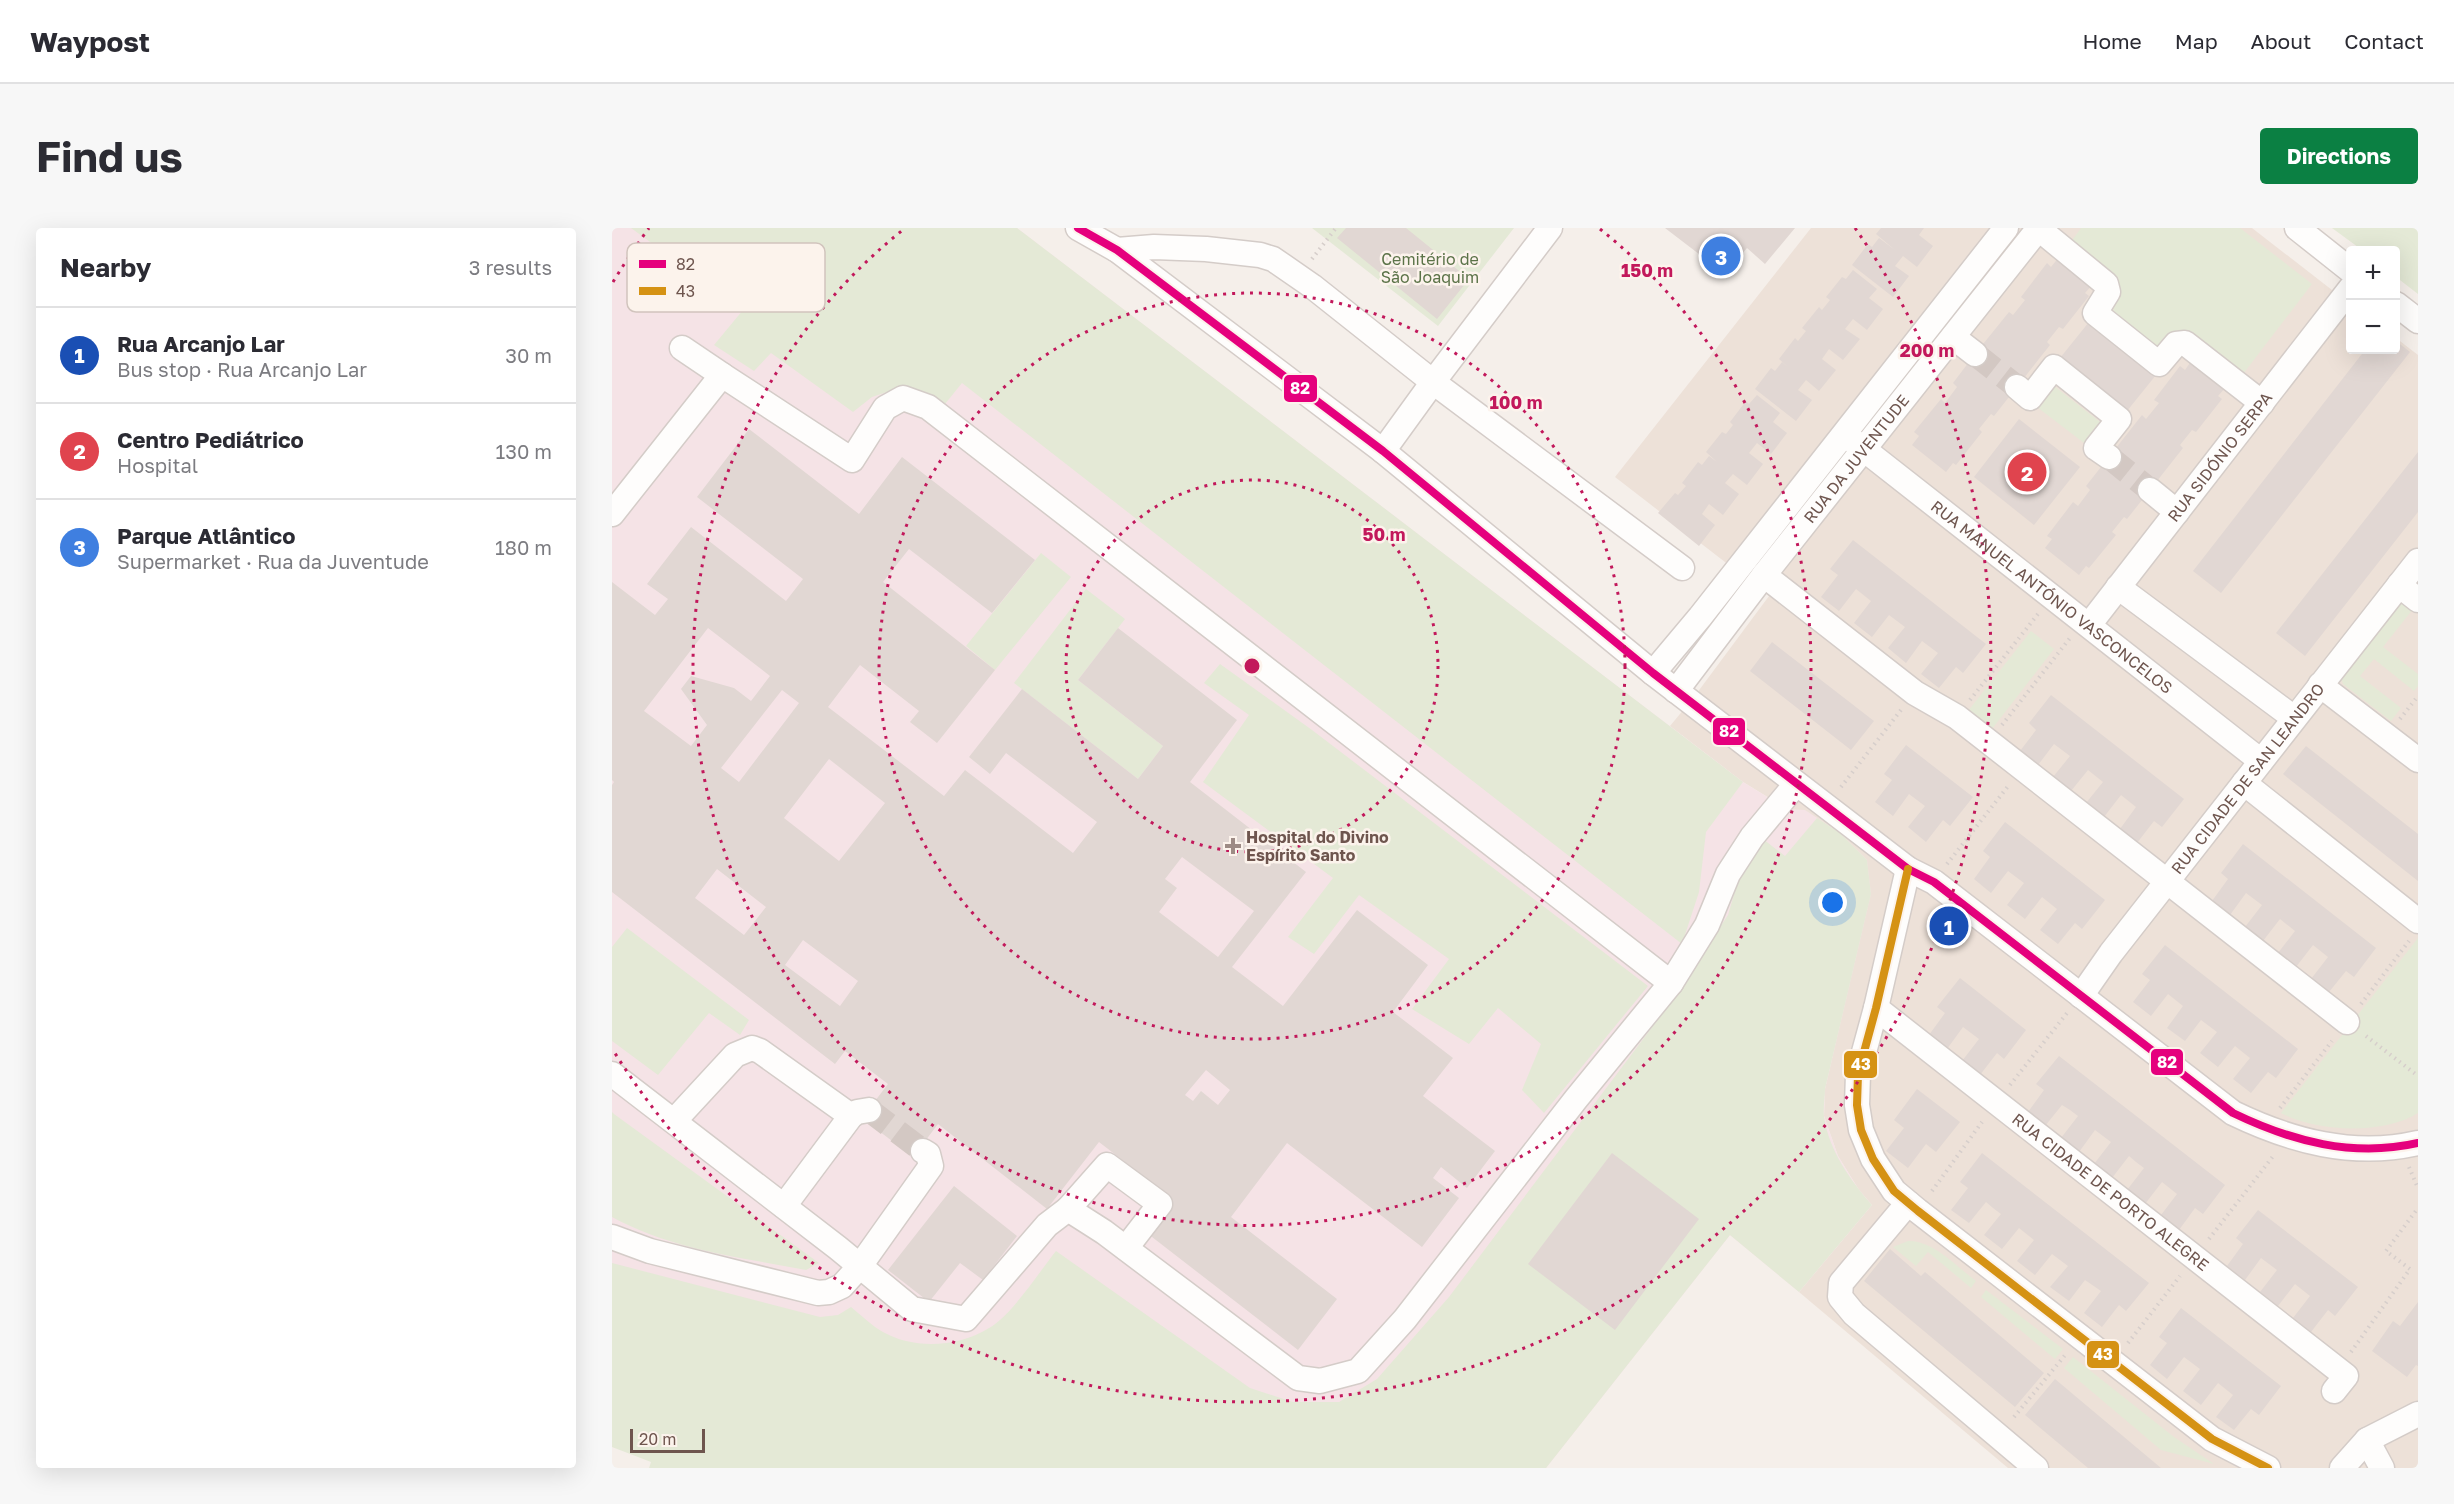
<!DOCTYPE html>
<meta charset="utf-8">
<style>
:root{--surface:#fff;--page:#f7f7f7;--text:#2b2b33;--muted:#7c7c81;--line:#e1e1e2;--accent:#0b8043}
body{margin:0;font-family:"Golos Text",sans-serif;background:var(--page);color:var(--text)}
.controls{position:absolute;right:18px;top:18px;display:grid;overflow:hidden;border-radius:6px;box-shadow:0 6px 24px #0002}
.controls button{width:54px;height:54px;display:grid;place-items:center;padding:0;border:0;border-bottom:2px solid var(--line);background:var(--surface);color:var(--text);font:30px sans-serif}
.scale{position:absolute;left:18px;bottom:15px;width:75px;box-sizing:border-box;padding-left:6px;border:3px solid #6e554e;border-top:0;font-size:16px;line-height:21px;white-space:nowrap;color:#6e554e;-webkit-text-stroke:4px #fcf3ec;paint-order:stroke}
.you{position:absolute;left:1221px;top:675px;width:21px;height:21px;margin:-15px;border:4px solid #fff;border-radius:50%;background:#1a73e8;box-shadow:0 0 0 9px #1a73e833}
.badge{display:grid;place-items:center;width:39px;height:39px;border-radius:50%;background:var(--accent);color:#fff;font-size:20px;font-weight:700}
.pin{position:absolute;translate:-50% -50%;border:3px solid #fff;box-shadow:0 2px 6px #0006}
.list{margin:0;padding:0;list-style:none}
h2{display:flex;justify-content:space-between;align-items:center;height:78px;margin:0;padding:0 24px;font-size:26px}
h2 small{font-size:20px;font-weight:400;color:var(--muted)}
.list li{display:grid;grid-template-columns:39px 1fr auto;gap:18px;align-items:center;box-sizing:border-box;height:96px;padding:0 24px;border-top:2px solid var(--line)}
.list b{display:block;font-size:22px;white-space:nowrap}
.list p{margin:0;font-size:20px;white-space:nowrap;color:var(--muted)}
.list em{font-size:20px;font-style:normal;color:var(--muted)}
.map{position:relative;flex:none;width:1806px;height:1240px;overflow:hidden;border-radius:6px}
header{display:flex;align-items:center;gap:36px;box-sizing:border-box;height:84px;padding:0 30px;background:var(--surface);border-bottom:2px solid var(--line)}
header strong{font-size:28px}
nav{display:flex;gap:33px;margin-inline-start:auto;font-size:21px}
.intro{display:flex;align-items:center;justify-content:space-between;box-sizing:border-box;height:144px;padding:0 36px}
h1{margin:0;font-size:42px}
.button{padding:15px 27px;border-radius:6px;background:var(--accent);color:#fff;font-size:21px;font-weight:700}
main{display:flex;gap:36px;padding:0 36px}
aside{flex:1;background:var(--surface);border-radius:6px;box-shadow:0 6px 24px #0002}
.map>svg:first-child{display:block}
.residential{fill:#ede1d8}
.medical{fill:#f5e3e6}
.green{fill:#e4e9d6}
.building{fill:#e1d7d3;fill-rule:evenodd}
.lines{fill:none;stroke-linecap:round;stroke-linejoin:round}
.minor-tunnel{stroke:#d3c8c3;stroke-width:24;stroke-dasharray:24 12;stroke-linecap:butt}
.minor-casing{stroke:#d4ccc8;stroke-width:27}
.path{stroke:#d6cecb;stroke-width:4;stroke-dasharray:1.5 4.5;stroke-linecap:butt}
.minor{stroke:#fefdfc;stroke-width:24}
.bus-1-casing{stroke:#fcf3ec;stroke-width:12}
.bus-2-casing{stroke:#fcf3ec;stroke-width:12}
.bus-1{stroke:#e5007d;stroke-width:8}
.bus-2{stroke:#d59214;stroke-width:8}
.ring{fill:none;stroke:#c2185b;stroke-width:3;stroke-dasharray:3 6}
.poi-dot{fill:#9d8b85;stroke:#fcf3ec;stroke-width:2}
.labels{text-anchor:middle;dominant-baseline:central;stroke-width:5;stroke-linejoin:round;paint-order:stroke}
.park-label{font-size:16px;fill:#5b7348;stroke:#fcf3ec}
.street-label{font-size:16px;fill:#6e554e;stroke:#fcf3ec}
.poi-label{font-size:16px;font-weight:bold;fill:#6e554e;stroke:#fcf3ec;text-anchor:start}
.key{fill:#fcf3ec;stroke:#d1c4bd;stroke-width:1.5}
.key-label{font-size:16px;fill:#6e554e}
.centre{fill:#c2185b;stroke:#fcf3ec;stroke-width:3}
.ring-label{font-size:18px;text-anchor:middle;font-weight:bold;fill:#c2185b;stroke:#fcf3ec;stroke-width:5;stroke-linejoin:round;paint-order:stroke}
.line-badge{stroke:#fcf3ec;stroke-width:2}
.badge-label{font-size:16px;text-anchor:middle;font-weight:bold;fill:#fff}
</style>
<header>
<strong>Waypost</strong>
<nav><a>Home</a><a>Map</a><a>About</a><a>Contact</a></nav>
</header>
<div class="intro"><h1>Find us</h1><a class="button">Directions</a></div>
<main>
<aside>
<h2>Nearby<small>3 results</small></h2>
<ul class="list">
<li><span class="badge" style="background:#1a4fb4">1</span><div><b>Rua Arcanjo Lar</b><p>Bus stop · Rua Arcanjo Lar</p></div><em>30 m</em></li>
<li><span class="badge" style="background:#e0444e">2</span><div><b>Centro Pediátrico</b><p>Hospital</p></div><em>130 m</em></li>
<li><span class="badge" style="background:#3f7fe0">3</span><div><b>Parque Atlântico</b><p>Supermarket · Rua da Juventude</p></div><em>180 m</em></li>
</ul>
</aside>
<div class="map">
<svg width="1806" height="1240" viewBox="0 0 1806 1240">
<rect width="100%" height="100%" fill="#f5efea"/>
<path class="residential" d="M1199,0H1640L1738,76V122H1784V110L1806,127V1237L1804,1240H1396L1187,1064L1260,977L1247,962L1226,928L1212,888L1213,861L1230,787L1175,581L1131,554L1058,498L1082,469L1157,368L1003,249Z"/>
<path class="medical" d="M0,0H405L1131,554L1175,581L1193,582L1228,605L1255,632L1259,666L1213,861L1212,888L1226,928L1247,962L1260,977L1187,1064L1118,1007L934,1240H115L0,1201Z"/>
<path class="green" d="M19,0H405L1131,554L1094,604L1087,664L1070,716L350,155L333,176L287,160L260,169L241,184L159,125L142,143L102,117L131,82Z
M700,0H902L826,98Z
M1469,0H1628L1700,56L1628,150L1575,109L1548,122L1503,86L1501,81L1505,67L1456,18Z
M1720,0H1806V66L1784,49V22H1750Z
M1442,158L1492,197L1476,218L1425,179Z
M429,325L459,349L383,442L354,418Z
M474,361L513,391L466,452L551,518L526,551L402,455Z
M1792,375L1801,381L1771,419L1806,446V458L1802,463L1762,431L1748,448L1789,480L1779,493L1731,456L1729,449L1787,376Z
M1419,403L1442,421L1380,501L1356,483Z
M608,436L700,502L1036,758L932,885L910,862L929,816L886,780L857,816L800,781L837,731L747,667L702,726L676,709L721,650L591,554L637,487L592,455Z
M1205,590L1228,605L1255,632L1259,666L1213,861C1213,870 1211,880 1212,889C1217,922 1238,952 1260,977L1187,1064L1118,1007L934,1240H37L39,1234L0,1219V1035L208,1089L226,1087L239,1079C249,1087 260,1098 271,1104C303,1122 346,1119 377,1100C400,1087 427,1044 444,1023L638,1160L681,1174H727L765,1151L837,1069L1050,786L1116,687L1127,649L1151,611L1173,628Z
M15,700L137,792L128,807L97,785L46,847L0,813V719Z
M1806,710V885C1771,907 1705,904 1669,885Z
M0,884L2,886L207,1035L194,1042C127,1029 61,1022 0,989Z
M1296,1013C1321,1012 1345,1039 1364,1053L1359,1060L1316,1024L1304,1038L1281,1019Z
M1374,1062L1451,1121L1443,1131L1369,1069Z
M1461,1129L1562,1209L1602,1236L1549,1222L1452,1140Z"/>
<path class="building" d="M734,0H794L857,51L825,91L725,10Z
M1053,0H1183L1153,36L1135,20L1113,46Z
M1269,0H1312L1307,7L1321,18L1305,39L1291,28L1283,38L1297,48L1281,69L1240,37L1256,16L1260,19L1267,10L1283,22L1264,6Z
M1447,29L1481,56L1473,65L1477,68L1451,101L1447,99L1435,114L1438,117L1382,188L1379,186L1367,201L1370,204L1344,237L1341,235L1334,244L1300,217L1307,208L1302,204L1329,171L1333,175L1345,159L1341,155L1363,126L1397,84L1401,87L1413,72L1409,69L1435,35L1439,39Z
M1241,42L1265,61L1257,70L1271,81L1255,102L1241,91L1233,101L1248,111L1231,132L1217,121L1210,131L1224,142L1207,163L1194,152L1186,162L1200,172L1184,193L1143,161L1159,140L1163,143L1170,134L1177,140L1167,131L1183,110L1186,113L1194,103L1190,100L1207,79L1210,82L1218,72L1214,69L1230,49L1234,51Z
M1477,94L1544,147L1515,183L1448,130Z
M1784,113L1798,124L1609,365L1581,343L1753,122H1784Z
M1580,132L1614,159L1606,168L1610,171L1584,204L1580,202L1568,217L1571,220L1515,291L1512,289L1500,304L1504,307L1477,340L1474,338L1467,347L1433,320L1440,311L1435,308L1461,274L1466,278L1478,262L1474,258L1530,187L1534,191L1547,175L1542,172L1568,138L1573,142Z
M1145,167L1168,185L1161,194L1175,205L1159,226L1145,215L1137,225L1151,236L1135,257L1121,246L1113,255L1127,266L1111,287L1097,276L1090,286L1103,297L1087,318L1046,285L1063,265L1066,267L1074,258L1070,255L1086,234L1090,237L1097,228L1105,234L1094,224L1110,204L1114,206L1121,197L1118,194L1134,173L1137,176Z
M1407,191L1468,239L1422,297L1362,249Z
M137,201L247,286L290,229L423,332L380,385L297,321L271,354L383,442L325,515L298,494L307,483L248,437L216,479L332,568L353,542L461,625L485,594L394,525L378,546L357,529L410,461L526,551L551,518L466,452L506,400L625,492L578,554L694,644L620,739L671,778L745,682L816,737L781,784L841,830L811,868L883,923L855,960L829,939L821,950L847,970L810,1019L675,915L619,989L725,1071L686,1122L531,1002L557,968L487,914L435,981L326,896L301,929L250,890L276,856L233,823L223,836L0,664V557L2,554L0,552V354L43,387L56,371L35,356L79,299L174,373L191,351L85,269ZM96,400L158,448L139,473L122,460L79,448L69,461L95,497L79,518L32,483ZM170,462L187,475L127,554L109,540ZM217,531L273,575L227,633L172,590ZM570,629L642,683L606,729L547,684L565,660L553,651ZM105,641L154,679L132,707L83,670ZM191,712L246,753L228,778L173,737ZM594,842L618,862L606,877L589,863L581,873L573,867Z
M1806,224V284L1693,428L1664,405Z
M1241,312L1374,416L1351,445L1344,439L1327,460L1309,446L1326,425L1310,413L1294,435L1276,420L1293,399L1277,387L1260,409L1242,395L1259,373L1244,361L1227,383L1209,369L1226,347L1218,341Z
M1160,414L1262,493L1239,522L1138,443Z
M1439,467L1572,571L1550,599L1542,593L1525,615L1508,601L1524,579L1509,567L1492,589L1474,575L1491,554L1476,542L1459,563L1441,549L1458,528L1442,516L1426,537L1408,523L1424,502L1417,495Z
M1294,517L1361,569L1338,598L1331,592L1314,614L1296,599L1313,578L1297,566L1281,588L1263,574L1280,552L1272,546Z
M1694,518L1806,606V653L1671,546Z
M1393,594L1493,672L1470,701L1463,695L1446,716L1428,702L1445,681L1430,669L1413,691L1395,677L1412,655L1396,643L1379,665L1362,651L1378,629L1371,623Z
M1631,616L1764,720L1742,749L1734,743L1717,764L1699,751L1716,729L1701,717L1684,739L1666,725L1683,703L1668,691L1651,713L1633,699L1650,677L1634,665L1618,687L1600,673L1616,651L1609,645Z
M1553,717L1686,821L1664,850L1656,844L1639,865L1621,851L1638,830L1623,818L1606,839L1588,825L1605,804L1589,792L1573,813L1555,800L1571,778L1556,766L1539,788L1521,774L1538,752L1530,746Z
M1348,750L1414,802L1392,831L1385,825L1368,847L1350,833L1367,811L1351,799L1335,821L1317,807L1333,785L1325,779Z
M1447,828L1613,957L1591,986L1583,980L1567,1002L1549,987L1565,966L1550,954L1533,976L1515,962L1532,940L1524,934L1517,928L1500,950L1482,936L1499,914L1483,902L1467,924L1449,910L1466,888L1458,882L1450,877L1433,898L1416,884L1432,862L1424,856Z
M1305,861L1348,894L1324,924L1314,916L1296,940L1274,923L1292,900L1282,892Z
M1000,925L1087,991L1003,1102L916,1036Z
M1370,925L1537,1055L1514,1083L1507,1077L1490,1099L1472,1085L1489,1063L1473,1052L1457,1073L1438,1059L1456,1038L1440,1026L1423,1047L1405,1033L1422,1012L1407,1000L1390,1021L1372,1007L1389,986L1381,980L1374,974L1357,995L1339,982L1356,960L1348,954Z
M342,958L405,1008L371,1052L348,1035L317,1074L276,1042Z
M1646,982L1746,1059L1723,1088L1716,1082L1699,1104L1681,1090L1698,1068L1683,1056L1666,1078L1648,1064L1665,1042L1649,1030L1633,1052L1615,1038L1631,1016L1624,1010Z
M1278,1021L1309,1048L1313,1044L1432,1145L1403,1179L1252,1053Z
M1806,1074V1138L1804,1137L1795,1149L1760,1123L1781,1093L1788,1098Z
M1569,1080L1669,1158L1647,1187L1639,1181L1622,1202L1604,1189L1621,1167L1606,1155L1589,1177L1571,1163L1588,1141L1572,1129L1555,1151L1538,1137L1555,1115L1547,1109Z
M1443,1151L1462,1167L1549,1240H1476L1413,1187Z"/>
<g class="lines">
<path class="minor-tunnel" d="M1363,126L1405,159
M1497,229L1538,262
M257,882L311,923"/>
<defs>
<g id="minor">
<path d="M466,0L505,22L771,223L1041,445L1296,641L1322,654L1621,885C1679,913 1741,930 1806,915"/>
<path d="M1685,0L1738,42"/>
<path d="M1427,1L1494,56L1496,64L1483,85L1547,136L1564,116L1573,115L1650,175"/>
<path d="M505,22L542,19L594,21L648,27L661,31L700,58L821,154L1070,340"/>
<path d="M1784,76L1806,93"/>
<path d="M1341,109L1363,126"/>
<path d="M70,120L110,147"/>
<path d="M1405,159L1418,170L1442,139L1507,191L1484,220L1497,229"/>
<path id="s1" d="M1240,212L1649,533"/>
<path d="M771,223L821,154L938,0"/>
<path d="M1538,262L1565,284"/>
<path d="M0,286L110,147L240,232L273,180L291,170L316,179L1059,755"/>
<path d="M1152,347L1303,465L1345,489L1735,794"/>
<path d="M1787,357L1806,372"/>
<path d="M1506,359L1682,490"/>
<path id="s2" d="M1477,397L1738,61"/>
<path d="M1041,445L1088,389L1394,0"/>
<path d="M1708,457L1806,532"/>
<path id="s3" d="M1064,463L1152,347L1427,0"/>
<path d="M1632,555L1806,693"/>
<path d="M1296,641L1264,780L1246,846L1245,877L1249,902L1261,931L1282,963L1306,983L1600,1211L1656,1240"/>
<path id="s4" d="M1469,768L1499,725L1806,333"/>
<path id="s5" d="M1264,780L1734,1148L1722,1163"/>
<path d="M0,846L226,1020L300,1081L354,1091L435,997L456,981L492,1004L686,1150L708,1153L746,1143L793,1091L964,871L1059,755L1095,697L1116,646L1140,609L1184,556"/>
<path d="M62,893L123,827L140,820L148,823L239,888"/>
<path d="M1296,975L1229,1055L1228,1069L1242,1086L1424,1240"/>
<path d="M172,978L239,888L245,884L257,882"/>
<path d="M456,981L495,937L548,976L514,1020"/>
<path d="M0,1009L38,1023L206,1065L217,1064L230,1058L248,1038L319,938L316,926L311,923"/>
<path d="M1755,1212L1770,1240"/>
<path d="M1730,1240L1755,1212L1806,1186"/>
</g>
</defs>
<use href="#minor" class="minor-casing"/>
<path class="path" d="M700,31L724,0
M1358,472L1426,386
M1788,491L1806,468
M1390,497L1458,410
M1229,559L1289,482
M1335,636L1397,557
M1749,776L1797,713
M1754,808L1806,848
M1398,857L1455,785
M1668,880L1720,813
M1797,939L1806,960
M1320,963L1370,894
M1597,1011L1662,927
M1516,1115L1568,1048
M1739,1124L1798,1041L1774,1023L1806,980
M1402,1189L1454,1126"/>
<use href="#minor" class="minor"/>
<defs>
<path id="bus-1" d="M466,0L505,22L771,223L1041,445L1296,641L1322,654L1621,885C1679,913 1741,930 1806,915"/>
<path id="bus-2" d="M1296,641L1264,780L1246,846L1245,877L1249,902L1261,931L1282,963L1306,983L1600,1211L1656,1240"/>
</defs>
<use href="#bus-1" class="bus-1-casing"/>
<use href="#bus-2" class="bus-2-casing"/>
<use href="#bus-1" class="bus-1"/>
<use href="#bus-2" class="bus-2"/>
</g>
<g class="ring">
<circle cx="640" cy="438" r="186"/>
<circle cx="640" cy="438" r="373"/>
<path d="M988 1A559 559 0 1 1 292 1"/>
<path d="M1 54A745 745 0 0 1 37 0M1243 0A745 745 0 1 1 1 822"/>
</g>
<path class="poi-dot" d="M618 609h6v6h6v6h-6v6h-6v-6h-6v-6h6z"/>
<g class="labels">
<g class="park-label">
<text x="818" y="31">Cemitério de<tspan x="818" dy="18">São Joaquim</tspan></text>
</g>
<g class="street-label">
<text stroke="none"><textPath href="#s2" startOffset="213">RUA SIDÓNIO SERPA</textPath></text>
<text stroke="none"><textPath href="#s3" startOffset="294">RUA DA JUVENTUDE</textPath></text>
<text stroke="none"><textPath href="#s1" startOffset="254">RUA MANUEL ANTÓNIO VASCONCELOS</textPath></text>
<text stroke="none"><textPath href="#s4" startOffset="274">RUA CIDADE DE SAN LEANDRO</textPath></text>
<text stroke="none"><textPath href="#s5" startOffset="298">RUA CIDADE DE PORTO ALEGRE</textPath></text>
</g>
<g class="poi-label">
<text x="634" y="609">Hospital do Divino<tspan x="634" dy="18">Espírito Santo</tspan></text>
</g>
</g>
<rect x="15" y="15" width="198" height="69" rx="9" class="key"/>
<rect x="27" y="32" width="27" height="8" fill="#e5007d"/>
<rect x="27" y="59" width="27" height="8" fill="#d59214"/>
<g class="key-label">
<text x="64" y="42">82</text>
<text x="64" y="69">43</text>
</g>
<circle cx="640" cy="438" r="9" class="centre"/>
<g class="ring-label">
<text x="1035" y="49">150 m</text>
<text x="1315" y="129">200 m</text>
<text x="904" y="181">100 m</text>
<text x="772" y="313">50 m</text>
</g>
<g class="line-badge">
<rect x="671" y="146" width="35" height="29" rx="6" fill="#e5007d"/>
<rect x="1100" y="489" width="34" height="29" rx="6" fill="#e5007d"/>
<rect x="1538" y="820" width="34" height="28" rx="6" fill="#e5007d"/>
<rect x="1231" y="822" width="35" height="29" rx="6" fill="#d59214"/>
<rect x="1474" y="1112" width="34" height="29" rx="6" fill="#d59214"/>
</g>
<g class="badge-label">
<text x="688" y="166">82</text>
<text x="1117" y="509">82</text>
<text x="1555" y="840">82</text>
<text x="1249" y="842">43</text>
<text x="1491" y="1132">43</text>
</g>
</svg>
<div class="controls">
<button>+</button>
<button>−</button>
</div>
<div class="scale">20 m</div>
<div class="you"></div>
<div class="pin badge" style="left:1337px;top:698px;background:#1a4fb4">1</div>
<div class="pin badge" style="left:1415px;top:244px;background:#e0444e">2</div>
<div class="pin badge" style="left:1109px;top:28px;background:#3f7fe0">3</div>
</div>
</main>
